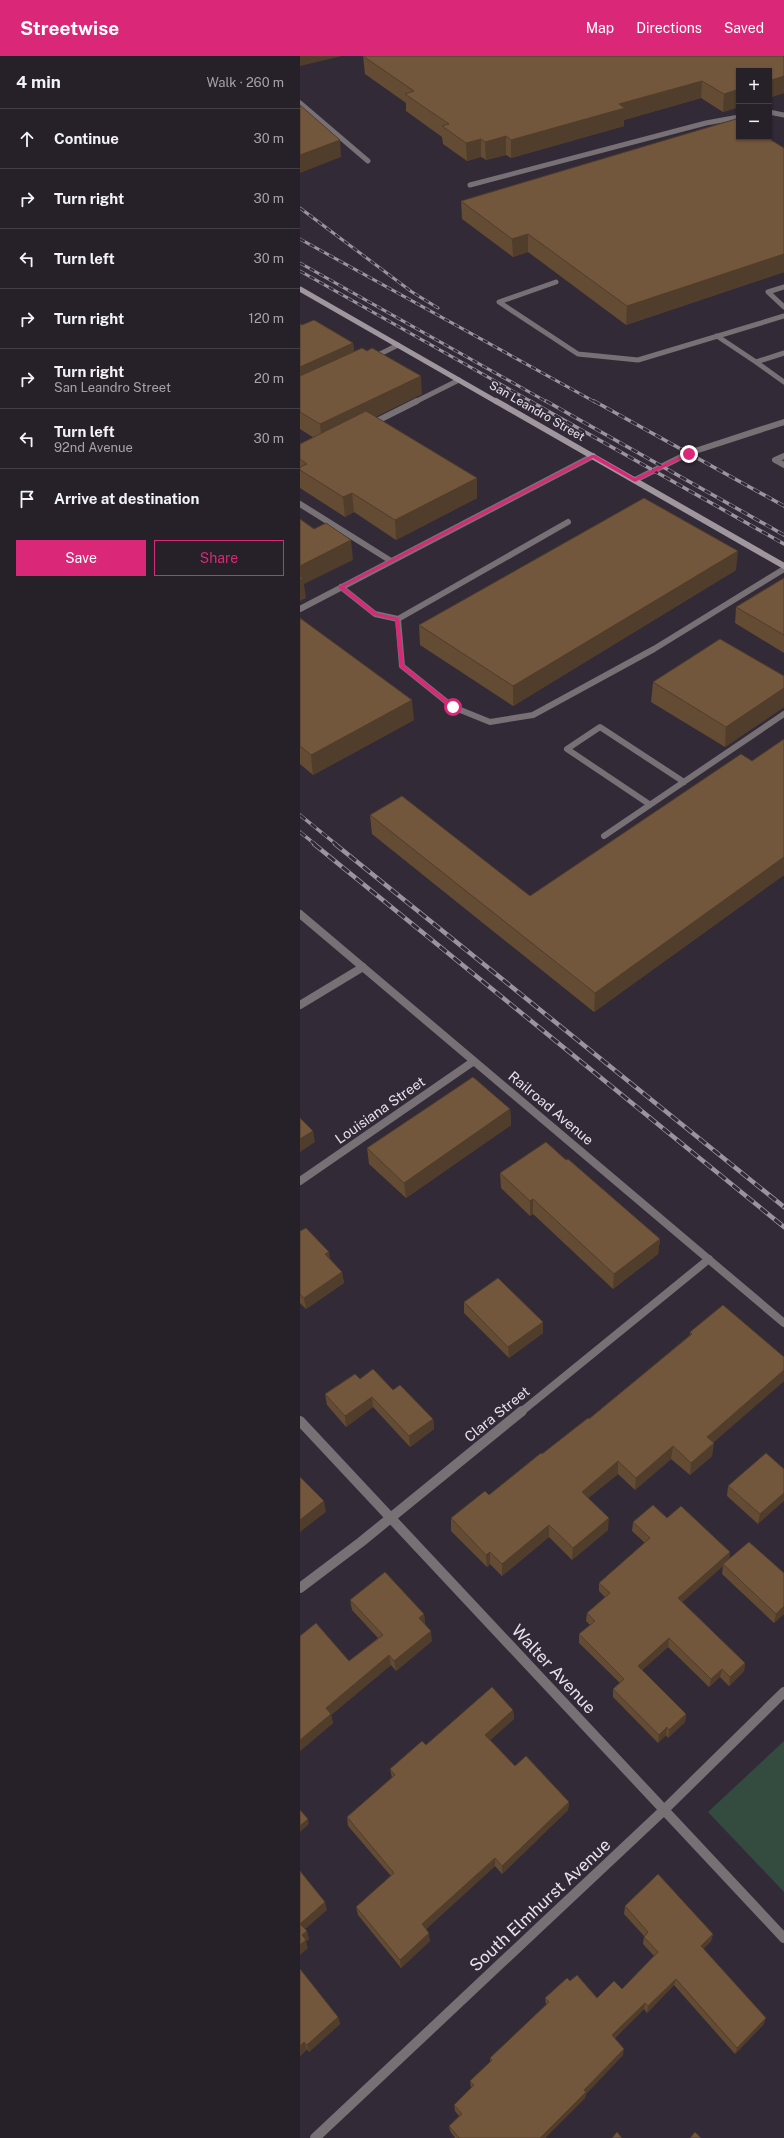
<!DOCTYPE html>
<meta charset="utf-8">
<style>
:root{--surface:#262029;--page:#2e2831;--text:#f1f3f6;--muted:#a4a3a8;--line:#423e46;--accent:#db2777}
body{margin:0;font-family:"Public Sans",sans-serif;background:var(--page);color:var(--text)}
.controls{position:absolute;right:12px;top:12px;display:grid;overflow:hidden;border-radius:0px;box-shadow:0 1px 3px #0004}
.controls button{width:36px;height:36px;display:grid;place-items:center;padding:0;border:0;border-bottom:1px solid var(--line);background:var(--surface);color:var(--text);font:20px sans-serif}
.stop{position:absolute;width:12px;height:12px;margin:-9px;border:3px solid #db2777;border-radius:50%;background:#fff}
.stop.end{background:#db2777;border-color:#fff;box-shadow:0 1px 4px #0008}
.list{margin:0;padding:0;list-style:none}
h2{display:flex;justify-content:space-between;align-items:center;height:52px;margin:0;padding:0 16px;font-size:17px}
h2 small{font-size:13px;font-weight:400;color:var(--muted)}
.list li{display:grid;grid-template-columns:26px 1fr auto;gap:12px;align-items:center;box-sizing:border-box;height:60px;padding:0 16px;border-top:1px solid var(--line)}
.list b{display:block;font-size:15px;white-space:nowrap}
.list p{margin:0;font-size:13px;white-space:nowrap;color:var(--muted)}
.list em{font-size:13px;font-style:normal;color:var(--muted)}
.actions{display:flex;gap:8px;padding:12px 16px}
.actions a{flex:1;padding:9px 0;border:1px solid var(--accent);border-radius:0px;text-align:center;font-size:14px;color:var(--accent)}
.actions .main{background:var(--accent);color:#fff}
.icon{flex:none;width:22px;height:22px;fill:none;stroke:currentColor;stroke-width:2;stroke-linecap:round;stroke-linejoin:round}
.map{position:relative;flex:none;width:484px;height:2082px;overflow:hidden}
header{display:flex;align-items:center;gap:24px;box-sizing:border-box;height:56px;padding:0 20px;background:var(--accent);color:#fff}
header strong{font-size:19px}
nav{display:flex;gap:22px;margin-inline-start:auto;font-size:14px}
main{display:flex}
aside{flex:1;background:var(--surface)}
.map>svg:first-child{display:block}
.green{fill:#344b3f}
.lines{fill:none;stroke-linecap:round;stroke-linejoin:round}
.lane-far2{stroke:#777075;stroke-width:5}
.lane-far1{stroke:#777075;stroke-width:6}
.lane{stroke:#777075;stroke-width:8}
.street-far2{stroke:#777075;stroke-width:6}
.street-far1{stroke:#777075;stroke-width:8}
.street{stroke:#777075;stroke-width:10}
.secondary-far1{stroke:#a0969d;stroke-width:5}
.secondary{stroke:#a0969d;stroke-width:6}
.rail-far2-casing{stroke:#9a949e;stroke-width:3}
.rail-far1-casing{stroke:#9a949e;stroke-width:3.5}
.rail-casing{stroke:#9a949e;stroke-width:4.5}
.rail-far2{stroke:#322a37;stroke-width:2;stroke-dasharray:5.5;stroke-linecap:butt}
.rail-far1{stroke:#322a37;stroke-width:2.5;stroke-dasharray:7;stroke-linecap:butt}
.rail{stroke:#322a37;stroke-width:3;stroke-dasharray:9;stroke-linecap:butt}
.wall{fill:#634b34}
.shaded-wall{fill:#503d2b}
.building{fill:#73573d;stroke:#503d2b}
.route{fill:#db2777}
.labels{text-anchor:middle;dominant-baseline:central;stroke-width:3.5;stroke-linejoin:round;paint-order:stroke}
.far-street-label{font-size:12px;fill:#e6e2ea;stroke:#322a37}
.street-label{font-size:14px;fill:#e6e2ea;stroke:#322a37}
.near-street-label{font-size:17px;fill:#e6e2ea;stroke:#322a37}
</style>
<header>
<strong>Streetwise</strong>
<nav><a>Map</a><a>Directions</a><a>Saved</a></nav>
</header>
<main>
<aside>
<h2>4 min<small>Walk · 260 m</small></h2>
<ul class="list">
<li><svg class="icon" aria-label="ahead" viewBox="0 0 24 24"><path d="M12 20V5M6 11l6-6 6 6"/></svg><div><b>Continue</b></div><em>30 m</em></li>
<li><svg class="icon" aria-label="right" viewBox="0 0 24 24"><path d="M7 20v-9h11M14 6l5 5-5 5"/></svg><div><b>Turn right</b></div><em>30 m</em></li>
<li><svg class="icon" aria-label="left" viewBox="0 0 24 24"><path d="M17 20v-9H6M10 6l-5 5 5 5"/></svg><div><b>Turn left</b></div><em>30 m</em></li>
<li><svg class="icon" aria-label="right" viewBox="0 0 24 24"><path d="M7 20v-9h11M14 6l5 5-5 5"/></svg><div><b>Turn right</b></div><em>120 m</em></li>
<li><svg class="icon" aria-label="right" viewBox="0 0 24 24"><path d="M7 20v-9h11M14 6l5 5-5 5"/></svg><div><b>Turn right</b><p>San Leandro Street</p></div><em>20 m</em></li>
<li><svg class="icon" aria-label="left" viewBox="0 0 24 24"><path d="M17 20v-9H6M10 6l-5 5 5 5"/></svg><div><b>Turn left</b><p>92nd Avenue</p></div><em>30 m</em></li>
<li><svg class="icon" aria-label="arrive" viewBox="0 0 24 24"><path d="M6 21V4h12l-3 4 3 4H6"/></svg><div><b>Arrive at destination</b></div></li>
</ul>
<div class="actions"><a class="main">Save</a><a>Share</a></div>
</aside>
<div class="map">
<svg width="484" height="2082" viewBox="0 0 484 2082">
<rect width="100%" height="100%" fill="#322a37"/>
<path class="green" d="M484,1685V1836L408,1756Z"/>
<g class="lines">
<path class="lane-far2" d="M0,47L68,105
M469,56L484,59
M170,129L406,67L439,61
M256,226L199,246L278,298L338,304L484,260
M484,231L468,236L484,251
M417,280L456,306
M484,297L456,306L484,326
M72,302L98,289
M115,346L159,324"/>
<path class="lane-far1" d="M71,368L117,345
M484,400L475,404L484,409
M0,448L91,505
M41,531L75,558L98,563L268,466
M0,553L293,400
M98,563L102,610L153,651L190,666L233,659L354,593L484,513
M349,748L267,693L300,671L384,726
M304,780L484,658"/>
<path class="lane" d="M0,949L63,911"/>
<path class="street-far2" d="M335,424L389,397L484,366"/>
<path class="street-far1" d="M0,858L484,1267
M0,1125L174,1005
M221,1356L409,1203"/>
<path class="street" d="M0,1365L484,1882
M0,1532L61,1486L222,1355
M15,2082L364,1754L484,1636"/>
<path class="secondary-far1" d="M0,233L197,346"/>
<path class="secondary" d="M196,345L484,510"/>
<defs>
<path id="rail-far2" d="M0,152L112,236L138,252
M0,183L295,346
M0,207L247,346
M0,215L232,346"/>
<path id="rail-far1" d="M230,345L484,488
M246,345L484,479
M294,345L484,450
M0,759L37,789
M0,776L16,789"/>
<path id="rail" d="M14,788L484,1171
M35,788L484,1151"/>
</defs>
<use href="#rail-far2" class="rail-far2-casing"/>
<use href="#rail-far1" class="rail-far1-casing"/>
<use href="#rail" class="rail-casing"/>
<use href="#rail-far2" class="rail-far2"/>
<use href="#rail-far1" class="rail-far1"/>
<use href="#rail" class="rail"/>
</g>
<path class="wall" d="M63,0H484V37L423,56L401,42L324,64V70L211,102L206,99L186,104L181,101L167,105L143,88L142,81L106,55V47L65,18Z
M484,92V216L326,269L228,196L213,201L162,163L161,145Z
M0,268L53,287L54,295L122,338L75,361L177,422V442L96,484L54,456L45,461L0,432V388L14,382L0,373Z
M436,514L213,650L120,589L119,569Z
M484,522V597L435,567L436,551Z
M0,562L114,664L13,719L0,708Z
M484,620V651L425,691L351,646L353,626Z
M484,683V819L294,956L72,778L70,759L230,840L452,705Z
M210,1053L211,1069L106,1142L69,1108L67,1092Z
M266,1104L360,1183L358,1198L313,1233L233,1158L230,1160L201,1132L200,1117Z
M0,1175L30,1203L42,1216L44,1227L6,1253L0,1247Z
M164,1246L243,1266V1277L209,1302L164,1257Z
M390,1276L484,1301V1325L413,1386L412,1400L390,1419L371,1403L335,1434L318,1418L288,1442L308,1474L272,1504L249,1481L202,1520L190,1508L187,1511L151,1475V1462L189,1439L289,1363L390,1279Z
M60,1323L93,1334L133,1363L134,1373L110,1391L73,1351L46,1371L27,1349L25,1338Z
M484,1413L458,1468L427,1440L428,1430Z
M367,1462L430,1496L429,1503L484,1517V1558L474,1567L422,1518L423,1510L382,1546L445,1607L444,1615L429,1630L420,1621L409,1631L368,1591L342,1614L386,1658L385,1666L368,1682L366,1679L358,1687L313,1641V1633L320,1627L279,1587V1578L290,1569L286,1565L287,1557L305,1541L299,1535V1527L345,1487L332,1475L333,1466Z
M50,1544L124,1558L125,1568L132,1585L96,1615L91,1609L31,1659L33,1667L0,1695V1580L49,1605L78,1582L52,1554Z
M213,1654L214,1663L190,1684L215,1710L269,1746L268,1754L202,1818L195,1810L126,1873L130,1885L101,1912L58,1859L56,1851L91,1820L48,1770L47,1761L92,1722L90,1713L126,1689Z
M325,1850L413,1878L411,1885L403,1893L466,1962L463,1969L435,1998L374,1929L347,1957L344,1953L315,1982L323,1999L286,2038L285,2042L245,2082H155L150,2075L149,2070L159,2060L155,2055L154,2049L171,2032L170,2025L190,2006V2002L246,1949L245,1942L270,1925L297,1942L322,1933L354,1900L343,1888L344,1880L324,1858Z
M0,1913L38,1961L40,1968L9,1996L7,1993L0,2000Z"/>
<path class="shaded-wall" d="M0,0H42L0,10Z
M484,20V37L469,42V25Z
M402,25L401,42L324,64V70L211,102V84L319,48Z
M439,33V51L423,56L424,38Z
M206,80V99L186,104L185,86Z
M181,83V101L167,105L166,87Z
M40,84L41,101L0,117V99Z
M228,178V196L213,201L212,183Z
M484,198V216L326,269L327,250Z
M53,287L55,305L0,331V311Z
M121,320L122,338L22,387L20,368Z
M177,422V442L96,484L95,464Z
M52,437L54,456L45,461L43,441Z
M51,484L53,504L4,528L6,542L0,545V510Z
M438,495L436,514L213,650V630Z
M484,632V651L425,691L426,671Z
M112,644L114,664L13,719L11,699Z
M484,801V819L294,956L295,937Z
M210,1053L211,1069L106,1142L104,1127Z
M13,1075L15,1086L0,1096V1083Z
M233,1143V1158L230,1160V1145Z
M360,1183L358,1198L313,1233L314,1218Z
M29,1196L31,1207L25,1198Z
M42,1216L44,1227L6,1253L4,1242Z
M243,1266V1277L209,1302L208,1291Z
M484,1314V1325L405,1394L407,1381Z
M72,1341L73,1351L46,1371L45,1360Z
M133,1363L134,1373L110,1391L109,1380Z
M414,1387L412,1400L390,1419L391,1407Z
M373,1390L371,1403L335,1434L336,1422Z
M318,1405V1418L281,1448L282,1436Z
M484,1437V1445L458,1468L460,1458Z
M24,1445L26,1456L0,1476V1464Z
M309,1462L308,1474L272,1504L273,1492Z
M249,1469V1481L202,1520V1508Z
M190,1496V1508L187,1511L186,1499Z
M430,1496L429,1505L423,1508V1510L377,1551L378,1542Z
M484,1550V1558L474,1567L476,1558Z
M124,1558L125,1568L120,1572L119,1562Z
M131,1575L132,1585L96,1615L94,1605Z
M369,1582L368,1591L337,1619L338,1610Z
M89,1599L91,1609L31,1659L33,1667L0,1695V1684L26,1652Z
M445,1607L444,1615L429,1630L430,1621Z
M422,1613L420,1621L409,1631L411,1623Z
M213,1654L214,1663L186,1688L185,1679Z
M386,1658L385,1666L368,1682L369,1674Z
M367,1671L366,1679L358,1687L359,1679Z
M269,1746L268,1754L202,1818V1810Z
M8,1763L9,1768L0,1776V1770Z
M195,1802V1810L123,1876L122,1868Z
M25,1846L27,1854L3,1875L0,1868Z
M7,1875L9,1883L6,1886L8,1892L0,1899V1889L2,1879Z
M129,1877L130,1885L101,1912L100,1904Z
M413,1878L411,1885L399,1897L401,1890Z
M376,1923L374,1929L347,1957L348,1950Z
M345,1947L344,1953L311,1985L312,1979Z
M38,1961L40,1968L9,1996L7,1989Z
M466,1962L463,1969L435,1998L437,1992Z
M4,1986L7,1993L0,2000V1990Z
M324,1993L323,1999L286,2038L285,2042L245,2082H240L284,2034Z"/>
<path class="building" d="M63,0H484V20L469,25V15H439V33L424,38L402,25L319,48L325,52L211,84L206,80L185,86L181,83L166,87L142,70L149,68L105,38L114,35Z
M0,49L40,84L0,99Z
M436,63L439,65V81H466L484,92V198L327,250L228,178L212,183L161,145Z
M14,264L53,287L0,311V268L2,269Z
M62,292L67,295L72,292L121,320L20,368L0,356V320Z
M66,355L177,422L95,464L52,437L43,441L0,414V411L7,408L0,403V388Z
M344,442L438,495L213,630L119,569Z
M0,463L14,473L26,467L51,484L0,510Z
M0,520L3,522L0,524Z
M484,522V579L436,551Z
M0,562L112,644L11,699L0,690Z
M420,583L484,620V632L426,671L353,626Z
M484,683V801L295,937L70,759L102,740L230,840L441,698L452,705Z
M173,1021L210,1053L104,1127L67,1092Z
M0,1062L13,1075L0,1083Z
M246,1086L266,1104L268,1103L360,1183L314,1218L233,1143L230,1145L200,1117Z
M6,1172L29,1196L25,1198L42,1216L4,1242L0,1238V1175Z
M198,1222L243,1266L208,1291L164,1246Z
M423,1249L484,1301V1314L407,1381L414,1387L391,1407L373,1390L336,1422L318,1405L282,1436L309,1462L273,1492L249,1469L202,1508L190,1496L186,1499L151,1462L185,1435L189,1439L241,1397L242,1398L288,1362L289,1363L392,1278L390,1276Z
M73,1313L93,1334L100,1329L133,1363L109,1380L72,1341L45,1360L25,1338L55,1318L60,1323Z
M466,1397L484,1413V1437L460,1458L428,1430Z
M0,1421L24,1445L0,1464Z
M353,1449L367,1462L381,1450L430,1496L378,1542L445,1607L430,1621L422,1613L411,1623L369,1582L338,1610L386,1658L369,1674L367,1671L359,1679L313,1633L324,1623L279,1578L295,1565L287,1557L310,1537L299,1527L350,1482L333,1466Z
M449,1486L484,1517V1550L476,1558L423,1508Z
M85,1516L124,1558L119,1562L131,1575L94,1605L89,1599L26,1652L31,1658L0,1684V1580L16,1567L49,1605L83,1579L50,1544Z
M192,1631L213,1654L185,1679L215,1710L226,1700L269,1746L202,1810L195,1802L122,1868L129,1877L100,1904L56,1851L94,1817L47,1761L95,1719L90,1713L122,1685L126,1689Z
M0,1754L8,1763L0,1770Z
M0,1815L25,1846L0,1868L7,1875L2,1879L6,1884L0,1889Z
M358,1818L413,1878L401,1890L466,1962L437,1992L376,1923L348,1950L345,1947L312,1979L324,1993L284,2034L286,2036L240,2082H159L149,2070L162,2058L154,2049L174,2029L170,2025L192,2004L190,2002L249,1946L245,1942L267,1922L270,1925L277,1919L297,1942L314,1925L322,1933L358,1896L344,1881L348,1876L325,1850Z
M0,1913L38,1961L7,1989L4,1986L0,1990Z
M317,2076L322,2082H312Z
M395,2076L401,2082H390Z"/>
<path class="route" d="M387,397L391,398L335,426L293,402L44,531L77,557L99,562L104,609L155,650V652H151L100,611L95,564L73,559L38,531L292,399H295L335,422Z"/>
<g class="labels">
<g class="far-street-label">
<text transform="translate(237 355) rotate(30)">San Leandro Street</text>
</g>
<g class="street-label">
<text transform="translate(251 1052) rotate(40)">Railroad Avenue</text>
<text transform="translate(80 1054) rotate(-35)">Louisiana Street</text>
<text transform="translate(197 1358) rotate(-39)">Clara Street</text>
</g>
<g class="near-street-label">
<text transform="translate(254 1613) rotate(47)">Walter Avenue</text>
<text transform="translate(240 1849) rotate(-43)">South Elmhurst Avenue</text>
</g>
</g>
</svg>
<div class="controls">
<button>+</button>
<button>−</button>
</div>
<div class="stop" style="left:153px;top:651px"></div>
<div class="stop end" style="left:389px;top:398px"></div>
</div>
</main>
